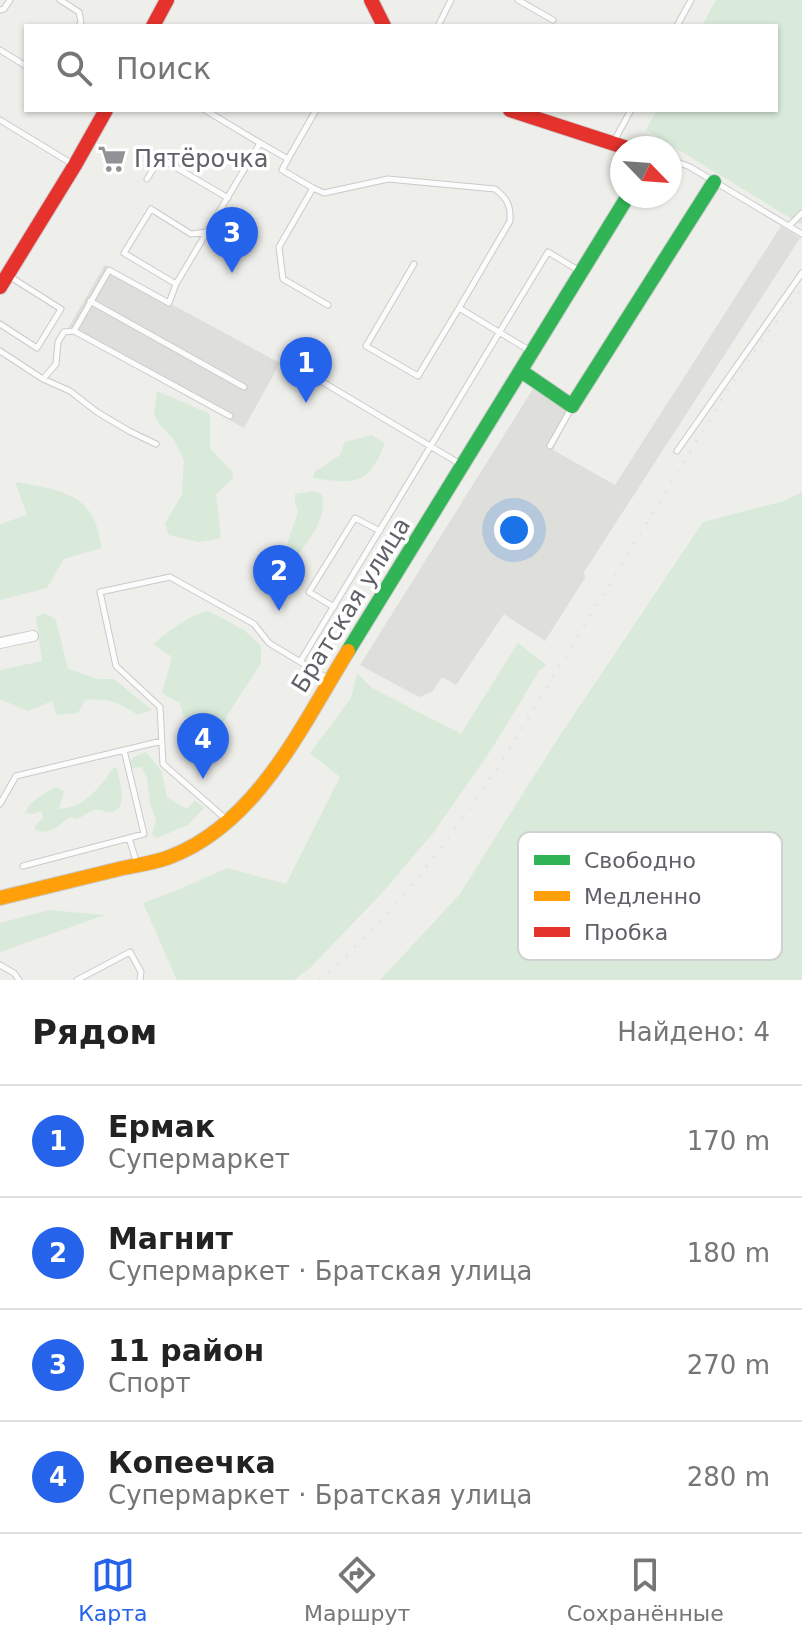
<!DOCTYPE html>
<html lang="ru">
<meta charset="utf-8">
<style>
:root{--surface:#fff;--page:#f6f6f6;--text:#222;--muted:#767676;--line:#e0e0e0;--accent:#2563eb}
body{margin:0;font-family:"DejaVu Sans",sans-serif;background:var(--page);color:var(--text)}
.compass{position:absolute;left:610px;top:136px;width:72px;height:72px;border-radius:50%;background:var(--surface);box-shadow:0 2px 6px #0004;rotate:115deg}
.you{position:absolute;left:514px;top:530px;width:28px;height:28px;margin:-20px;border:6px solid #fff;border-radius:50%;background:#1a73e8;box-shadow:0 0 0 12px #1a73e833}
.badge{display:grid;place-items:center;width:52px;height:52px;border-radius:50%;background:var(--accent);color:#fff;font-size:26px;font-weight:700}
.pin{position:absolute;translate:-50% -66px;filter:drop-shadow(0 2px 4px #0008)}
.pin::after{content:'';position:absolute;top:42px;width:28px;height:24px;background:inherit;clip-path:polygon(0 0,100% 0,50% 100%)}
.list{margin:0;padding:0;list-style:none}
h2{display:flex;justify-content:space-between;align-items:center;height:104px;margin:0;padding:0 32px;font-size:34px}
h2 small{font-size:26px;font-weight:400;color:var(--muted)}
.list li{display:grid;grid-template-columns:52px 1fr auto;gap:24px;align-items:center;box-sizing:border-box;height:112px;padding:0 32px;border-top:2px solid var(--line)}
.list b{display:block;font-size:30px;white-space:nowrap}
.list p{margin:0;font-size:26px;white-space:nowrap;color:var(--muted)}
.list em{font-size:26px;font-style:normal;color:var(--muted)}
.icon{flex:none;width:44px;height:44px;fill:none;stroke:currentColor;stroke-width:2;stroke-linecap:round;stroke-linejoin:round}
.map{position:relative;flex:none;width:802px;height:980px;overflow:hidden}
.search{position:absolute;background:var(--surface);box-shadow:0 2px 6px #0004;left:24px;right:24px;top:24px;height:88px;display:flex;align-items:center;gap:20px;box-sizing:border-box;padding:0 28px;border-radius:0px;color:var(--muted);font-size:30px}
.sheet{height:552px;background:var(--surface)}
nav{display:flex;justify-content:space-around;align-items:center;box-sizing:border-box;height:112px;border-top:2px solid var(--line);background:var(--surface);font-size:22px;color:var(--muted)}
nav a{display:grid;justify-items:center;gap:4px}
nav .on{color:var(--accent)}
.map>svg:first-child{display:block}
.industrial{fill:#dededa}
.green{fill:#d9eadb}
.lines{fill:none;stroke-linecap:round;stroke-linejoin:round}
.lane-casing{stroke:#cacaca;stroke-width:7}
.street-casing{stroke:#cacaca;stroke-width:12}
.fast-casing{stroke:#cbcbcc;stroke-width:16}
.slow-casing{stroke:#cbcbcc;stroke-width:16}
.jam-casing{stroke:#cbcbcc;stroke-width:16}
.lane{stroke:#fcfcfc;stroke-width:5}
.street{stroke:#fcfcfc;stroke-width:10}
.fast{stroke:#30b455;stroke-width:14}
.slow{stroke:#ff9f0a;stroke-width:14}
.jam{stroke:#e5322d;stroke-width:14}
.rail{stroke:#e5e5e4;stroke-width:3;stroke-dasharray:2 10;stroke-linecap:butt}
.labels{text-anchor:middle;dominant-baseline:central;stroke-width:7;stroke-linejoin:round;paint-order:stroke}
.poi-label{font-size:24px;fill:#5f6167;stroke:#fff;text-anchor:start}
.street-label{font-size:24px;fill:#5f6167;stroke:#fff}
.key{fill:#fff;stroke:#cfd0d1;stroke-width:2}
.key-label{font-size:22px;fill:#5f6167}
</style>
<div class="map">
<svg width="802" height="980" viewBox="0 0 802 980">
<rect width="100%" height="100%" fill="#eeeeea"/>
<path class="industrial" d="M781,226L800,238L584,572L585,578L545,641L504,614L456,685L442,677L432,692L419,697L360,665L536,384L573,410L553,450L615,485Z
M105,265L169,303L280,363L244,428L67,330Z"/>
<path class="green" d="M716,0H802V225L646,130L657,110H776V26H702Z
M157,391L210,414V448L233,473L232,479L216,494L221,538L199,542L169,535L165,524L182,494L184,460L174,440L159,424L154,414Z
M372,435L385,443C369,486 354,484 313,478L314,472L339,456L345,442Z
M15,482C61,490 96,493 101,548L64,559L47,588L0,600V524L27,515Z
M314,491L322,495C328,519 306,544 292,563L286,560V547L298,512L295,502V494Z
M802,492V980H380L460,894L551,749L703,522L784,501Z
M209,611L244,630L261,646V663L220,727L212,733L201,730L183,716L180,703L162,693L172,657L153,644C168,632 191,613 209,611Z
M45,613L56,620L68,669L98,679H114L152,710L138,715C118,702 109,698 85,700L78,713L57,715L52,701L28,711L0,699V670L42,661L36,617Z
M518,643L546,665L539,671L493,747L434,832L382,893L311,967L294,980H177L143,903L175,891L227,868L286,884L340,777L310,753L351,698L357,673L372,688L461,734Z
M146,752L161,770L167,797L187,809L195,800L204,808L188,825L157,838L152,835L156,820L150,803L147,778L141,767L132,768L129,765L133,757Z
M114,767L117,768C119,779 128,807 114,811C108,814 101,809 95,810C89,811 83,817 77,819L70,817C58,825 51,836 35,830V826L43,818L42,811L32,814L25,813C30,800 45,793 56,787L64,791L59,809C85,808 100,787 114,767Z
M49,910L105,915L0,952V923Z"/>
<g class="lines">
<defs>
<path id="lane" d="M60,0L79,12L81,22L79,26
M518,0L553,20
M0,10L4,9L10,0
M438,26L451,0
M677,26L691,0
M0,50L26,66
M205,110L260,143
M0,120L74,165
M614,141L631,110
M288,159L282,170L313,188
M670,159L690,167L802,234
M147,179L160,158L228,198
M789,226L802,213
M414,264L366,346L418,376L459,308
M176,284L124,253L151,209L191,234L207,232
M90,301L244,387
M328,305L283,279L279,247L313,188L324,193L388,179L495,189C507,198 511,206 510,221L459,308L532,352
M0,324L37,348L61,309L9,276
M74,331L109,270L169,303L176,284L260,143L288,159L316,110
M0,351L43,379L70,391L97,412L129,431L156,444
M294,365L462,465
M43,379L56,364L58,342L64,332L74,331L230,416
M550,446L572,407
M677,451L802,273
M334,607L309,592L355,518L380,531
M300,662L548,252L578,270
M124,750L144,834L129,838
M0,804L16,776L162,741
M227,820L163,764L160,707L116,666L100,592L170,577L254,624L269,643L327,678
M23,866L129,838L137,864
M0,965L14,973L19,980
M77,980L130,952L141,972L140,980"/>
<path id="street" d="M0,643L33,636"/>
<path id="fast" d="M521,371L572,406L714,182
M348,651L628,196"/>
<path id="slow" d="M0,898C40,888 79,879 119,869C136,865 156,863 172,856C258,822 302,725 348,651"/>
<path id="jam" d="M371,0L384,26
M153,26L167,0
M510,110L627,148
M0,287L75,165L106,110"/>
</defs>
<use href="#lane" class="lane-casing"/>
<use href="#street" class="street-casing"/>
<use href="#fast" class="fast-casing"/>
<use href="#slow" class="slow-casing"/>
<use href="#jam" class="jam-casing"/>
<use href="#lane" class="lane"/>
<use href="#street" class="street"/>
<use href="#fast" class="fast"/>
<use href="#slow" class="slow"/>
<use href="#jam" class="jam"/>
<path class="rail" d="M319,980L344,958L394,907L439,851L497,769L729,388L763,339L802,288"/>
</g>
<defs>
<symbol id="supermarket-bare" viewBox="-9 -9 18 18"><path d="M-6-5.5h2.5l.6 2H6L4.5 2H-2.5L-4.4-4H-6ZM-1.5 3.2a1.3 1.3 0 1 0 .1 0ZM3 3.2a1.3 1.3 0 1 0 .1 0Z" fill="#919295" stroke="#fff" stroke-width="2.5" paint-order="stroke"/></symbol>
</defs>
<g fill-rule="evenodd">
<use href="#supermarket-bare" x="92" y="139" width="40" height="40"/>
</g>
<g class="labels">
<g class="poi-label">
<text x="134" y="159">Пятёрочка</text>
</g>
<g class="street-label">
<text transform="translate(351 605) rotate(-58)">Братская улица</text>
</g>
</g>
<rect x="518" y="832" width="264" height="128" rx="12" class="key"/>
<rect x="534" y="855" width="36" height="10" fill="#30b455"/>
<rect x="534" y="891" width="36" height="10" fill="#ff9f0a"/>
<rect x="534" y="927" width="36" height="10" fill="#e5322d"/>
<g class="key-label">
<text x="584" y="868">Свободно</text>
<text x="584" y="904">Медленно</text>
<text x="584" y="940">Пробка</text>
</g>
</svg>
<svg class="compass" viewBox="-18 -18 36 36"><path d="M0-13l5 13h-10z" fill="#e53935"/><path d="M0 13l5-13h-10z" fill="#767676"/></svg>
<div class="you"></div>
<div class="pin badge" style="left:306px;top:403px">1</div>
<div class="pin badge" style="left:279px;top:611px">2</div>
<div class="pin badge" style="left:232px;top:273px">3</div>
<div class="pin badge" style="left:203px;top:779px">4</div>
<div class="search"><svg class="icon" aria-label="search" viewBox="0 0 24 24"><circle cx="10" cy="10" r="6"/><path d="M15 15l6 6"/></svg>Поиск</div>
</div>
<section class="sheet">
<h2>Рядом<small>Найдено: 4</small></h2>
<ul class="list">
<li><span class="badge">1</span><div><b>Ермак</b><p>Супермаркет</p></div><em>170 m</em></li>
<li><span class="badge">2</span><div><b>Магнит</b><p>Супермаркет · Братская улица</p></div><em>180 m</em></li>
<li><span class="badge">3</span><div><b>11 район</b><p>Спорт</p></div><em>270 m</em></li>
<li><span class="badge">4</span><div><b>Копеечка</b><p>Супермаркет · Братская улица</p></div><em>280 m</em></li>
</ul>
</section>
<nav>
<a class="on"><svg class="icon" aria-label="map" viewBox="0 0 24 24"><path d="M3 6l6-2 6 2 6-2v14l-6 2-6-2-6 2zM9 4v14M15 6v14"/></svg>Карта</a>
<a><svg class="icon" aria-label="directions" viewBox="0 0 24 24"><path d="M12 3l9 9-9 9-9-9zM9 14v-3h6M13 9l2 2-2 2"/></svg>Маршрут</a>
<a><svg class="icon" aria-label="saved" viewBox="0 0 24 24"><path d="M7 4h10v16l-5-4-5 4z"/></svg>Сохранённые</a>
</nav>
